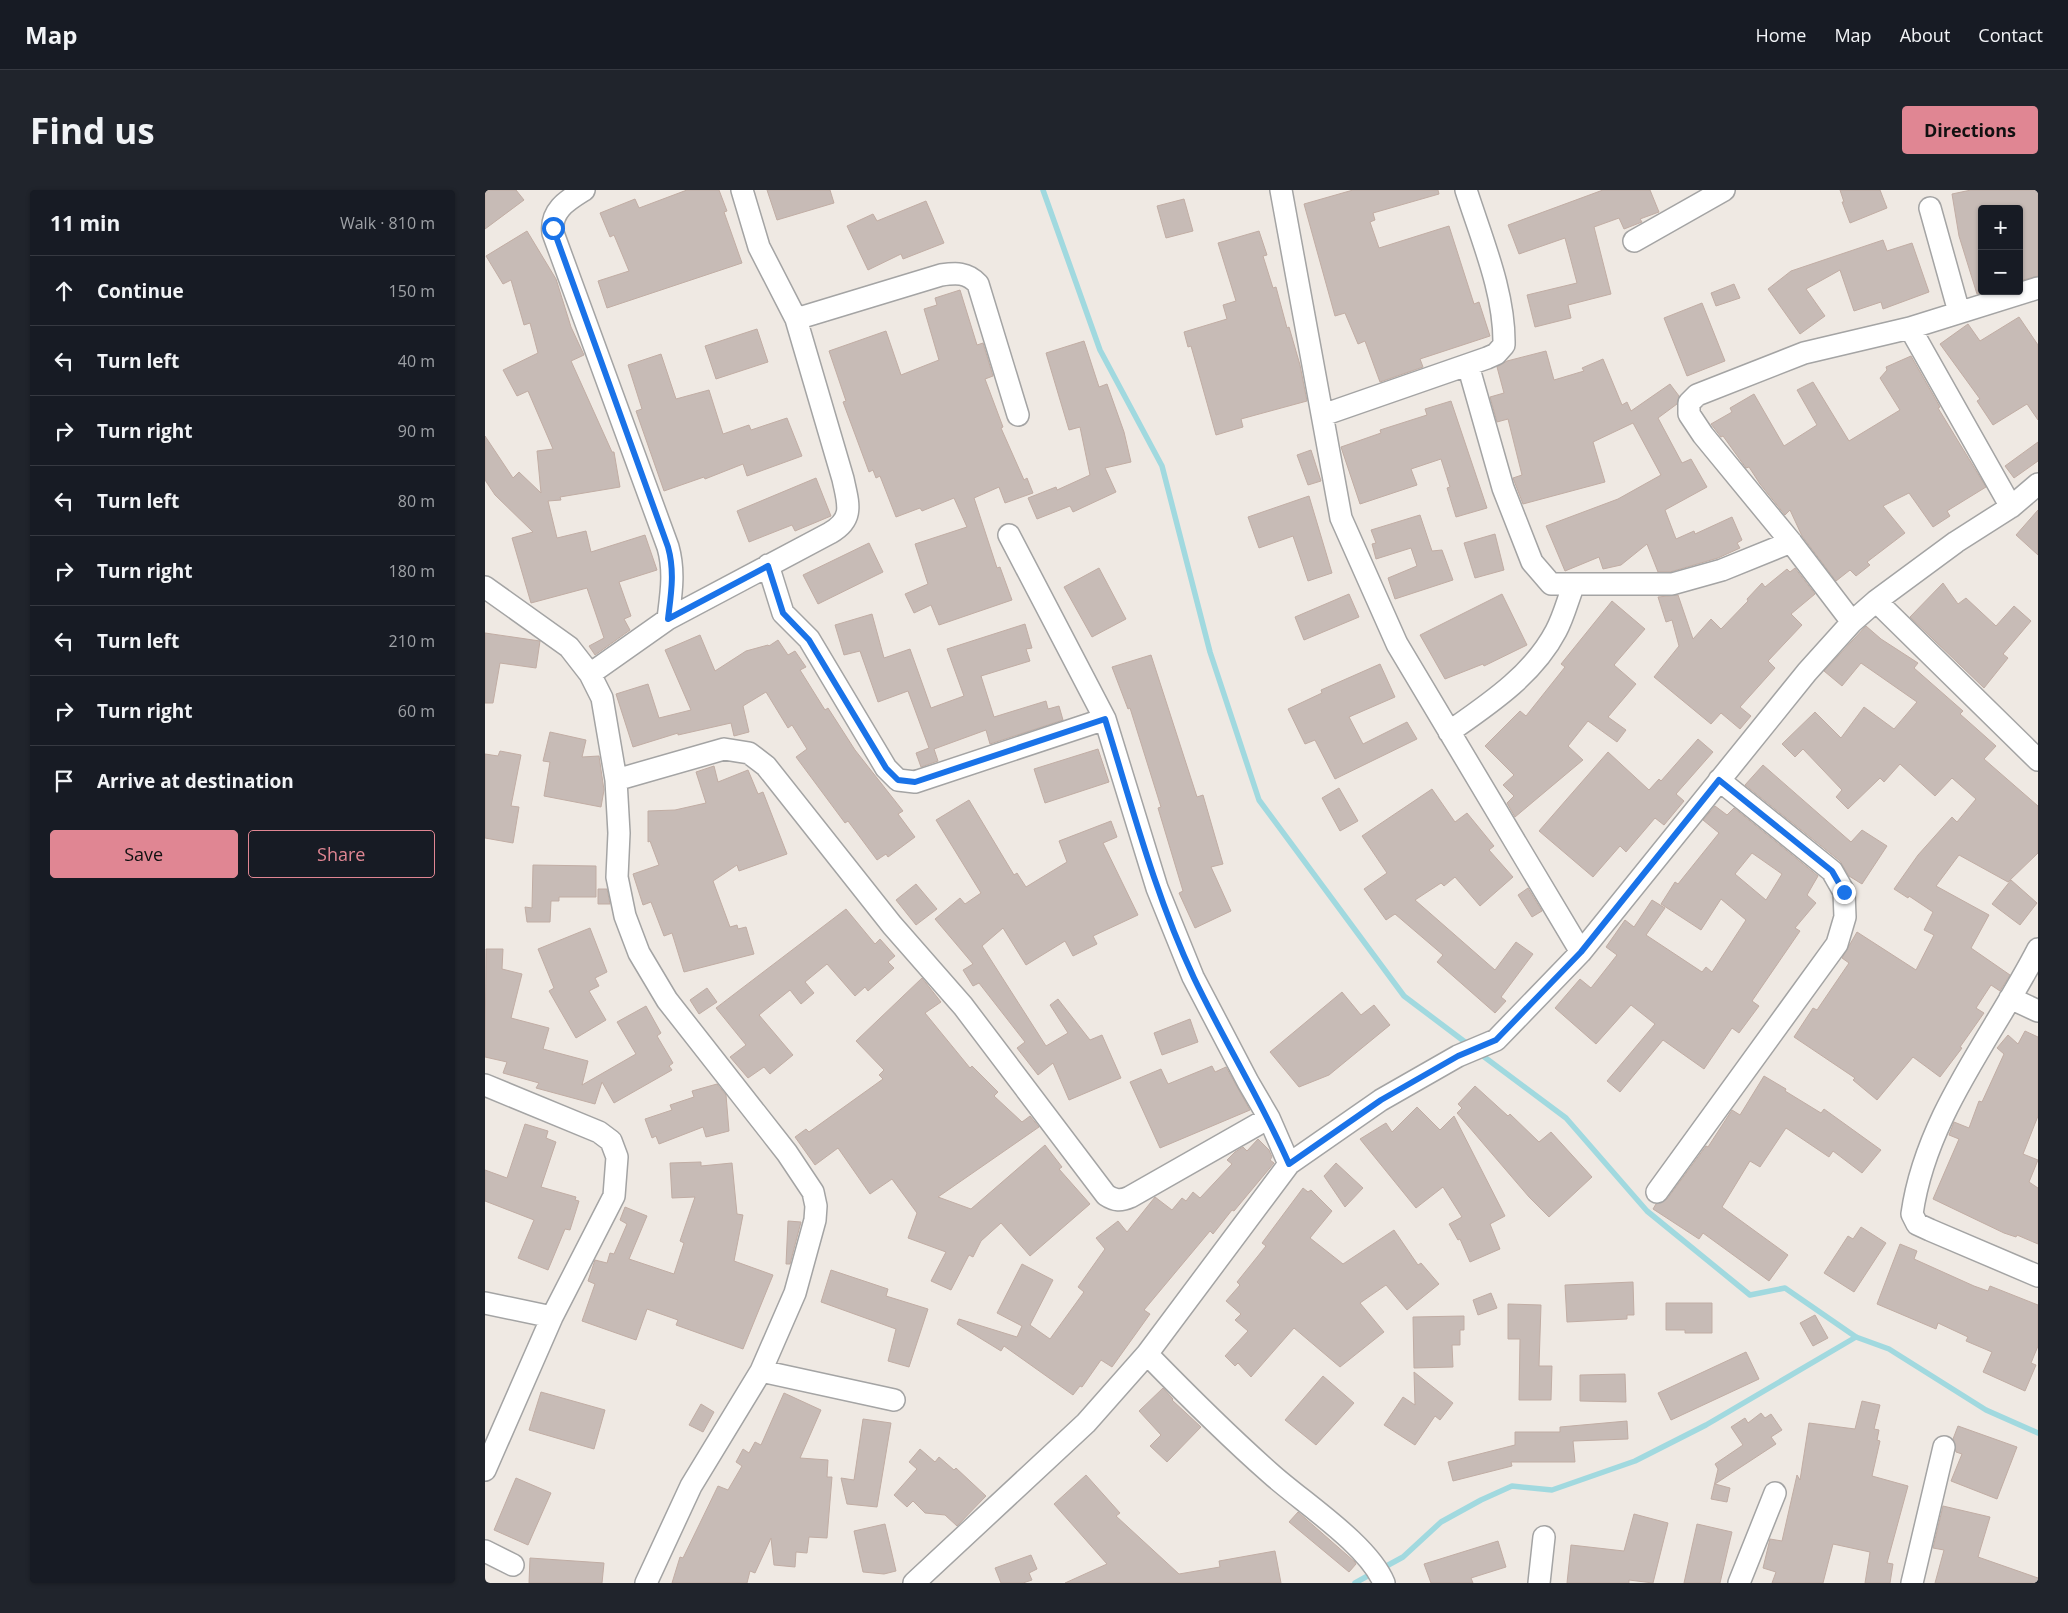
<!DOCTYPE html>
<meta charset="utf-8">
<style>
:root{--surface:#171b24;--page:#20242c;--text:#f1f3f6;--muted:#9ea1a6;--line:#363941;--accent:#e08693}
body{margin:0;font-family:"Open Sans",sans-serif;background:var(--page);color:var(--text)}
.controls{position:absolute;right:15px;top:15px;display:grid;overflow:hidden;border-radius:5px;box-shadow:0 1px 4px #0004}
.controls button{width:45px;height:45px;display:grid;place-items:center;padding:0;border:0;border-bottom:1px solid var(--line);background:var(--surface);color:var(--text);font:25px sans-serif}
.stop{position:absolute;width:15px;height:15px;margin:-11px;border:4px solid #1a73e8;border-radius:50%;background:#fff}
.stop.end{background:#1a73e8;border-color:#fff;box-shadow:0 1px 5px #0008}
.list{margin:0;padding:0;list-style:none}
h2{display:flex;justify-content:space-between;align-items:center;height:65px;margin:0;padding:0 20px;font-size:21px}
h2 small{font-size:16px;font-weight:400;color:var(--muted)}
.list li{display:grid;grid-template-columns:32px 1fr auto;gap:15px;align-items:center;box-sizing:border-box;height:70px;padding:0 20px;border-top:1px solid var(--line)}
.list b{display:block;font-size:19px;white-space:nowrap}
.list em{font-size:16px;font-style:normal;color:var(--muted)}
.actions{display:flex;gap:10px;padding:15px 20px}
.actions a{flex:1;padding:11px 0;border:1px solid var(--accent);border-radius:5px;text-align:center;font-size:18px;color:var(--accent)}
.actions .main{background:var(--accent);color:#111}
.icon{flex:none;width:28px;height:28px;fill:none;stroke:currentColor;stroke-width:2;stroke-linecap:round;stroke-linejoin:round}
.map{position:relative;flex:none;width:1553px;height:1393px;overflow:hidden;border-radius:5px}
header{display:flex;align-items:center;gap:30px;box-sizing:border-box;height:70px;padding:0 25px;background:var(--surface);border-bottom:1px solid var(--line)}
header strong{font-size:24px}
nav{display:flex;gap:28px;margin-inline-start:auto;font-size:18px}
.intro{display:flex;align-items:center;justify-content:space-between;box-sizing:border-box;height:120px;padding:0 30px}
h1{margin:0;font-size:35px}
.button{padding:12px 22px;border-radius:5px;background:var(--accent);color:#111;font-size:18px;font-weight:700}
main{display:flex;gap:30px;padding:0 30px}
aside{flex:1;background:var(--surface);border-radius:5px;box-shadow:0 1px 4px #0004}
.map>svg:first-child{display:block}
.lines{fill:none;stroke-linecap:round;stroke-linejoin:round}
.stream{stroke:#a1d9df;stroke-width:5.5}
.building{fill:#c7bbb6;stroke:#c1ada4;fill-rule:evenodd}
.minor-casing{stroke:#a4a4a4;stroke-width:24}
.minor{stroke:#fff;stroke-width:21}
.route{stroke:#1a73e8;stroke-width:6}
</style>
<header>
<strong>Map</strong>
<nav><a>Home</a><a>Map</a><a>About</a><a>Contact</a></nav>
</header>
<div class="intro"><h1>Find us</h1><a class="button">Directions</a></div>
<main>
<aside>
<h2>11 min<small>Walk · 810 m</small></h2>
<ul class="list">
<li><svg class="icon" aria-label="ahead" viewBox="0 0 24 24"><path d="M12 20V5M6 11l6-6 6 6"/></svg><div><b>Continue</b></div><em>150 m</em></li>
<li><svg class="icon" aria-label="left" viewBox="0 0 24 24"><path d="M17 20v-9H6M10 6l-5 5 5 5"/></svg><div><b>Turn left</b></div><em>40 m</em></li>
<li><svg class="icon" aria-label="right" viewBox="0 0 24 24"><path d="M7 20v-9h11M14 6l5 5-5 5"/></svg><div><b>Turn right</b></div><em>90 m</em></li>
<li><svg class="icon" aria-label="left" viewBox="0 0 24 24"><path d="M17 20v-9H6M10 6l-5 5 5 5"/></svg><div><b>Turn left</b></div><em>80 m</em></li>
<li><svg class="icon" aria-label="right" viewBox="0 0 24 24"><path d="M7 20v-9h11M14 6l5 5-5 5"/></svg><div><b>Turn right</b></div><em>180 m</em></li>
<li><svg class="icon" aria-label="left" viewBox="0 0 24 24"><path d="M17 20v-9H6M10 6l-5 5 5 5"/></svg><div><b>Turn left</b></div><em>210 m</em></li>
<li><svg class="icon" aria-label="right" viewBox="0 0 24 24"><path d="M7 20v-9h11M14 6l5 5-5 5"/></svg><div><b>Turn right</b></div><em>60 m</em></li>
<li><svg class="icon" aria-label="arrive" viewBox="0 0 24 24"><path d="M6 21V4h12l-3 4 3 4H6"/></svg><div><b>Arrive at destination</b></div></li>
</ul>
<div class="actions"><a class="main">Save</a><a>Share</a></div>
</aside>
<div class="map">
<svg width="1553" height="1393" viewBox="0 0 1553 1393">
<rect width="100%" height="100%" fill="#efe9e3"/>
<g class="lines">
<path class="stream" d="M558,0L615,160L677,276L725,462L774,610L919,806L984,855
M994,863L1081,928L1162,1021L1265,1105L1300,1098L1371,1147L1404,1159L1501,1220L1553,1243
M896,1379L918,1367L956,1332L996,1310L1027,1296L1067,1300L1150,1271L1221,1235L1371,1147
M870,1393L888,1383"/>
</g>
<path class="building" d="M0,0H31L39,10L0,39Z
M202,0H234L242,21L239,22L257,73L122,118L113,91L144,81L129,45L125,47L115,23L150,9L154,18Z
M282,0H345L349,13L292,30Z
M868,0H953L954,4L888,23L890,30L885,32L894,58L964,36L989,114L994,112L1005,146L935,169L938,177L895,192L880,151L873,154L860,123L850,126L819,14Z
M1118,0H1165L1174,22L1155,29L1157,32L1139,39L1134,28L1109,37L1126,104L1083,115L1086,128L1050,137L1042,105L1092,93L1080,48L1034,64L1023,35Z
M1355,0H1395L1402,18L1365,33L1357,12H1359Z
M1486,0H1553V86L1534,91V19H1497V102L1492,104L1474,46L1467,4Z
M699,9L708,41L681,48L672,16Z
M441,11L459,53L418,69L416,64L383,80L362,36L388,24L392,31Z
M42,41L71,89L86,137L99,165L86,171L127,262H129L135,297L75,307L76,310L63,311L72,348L101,341L106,362L160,345L172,380L134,392L146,426L139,429L145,440L110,465L104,456L119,448L102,398L46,413L27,348L48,342L10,305L0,290V246L28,288L34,282L56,303L52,261L68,259L43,201L32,206L18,180L53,163L45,133L39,135L26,90L18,94L1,66Z
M774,41L782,65L778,66L788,98L791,97L802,138L804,137L815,175L822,211L756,229L758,237L731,245L706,156L703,157L699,142L742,129L738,115L751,111L733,53Z
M1398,50L1402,61L1427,53L1444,102L1398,119L1396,112L1369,121L1355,80L1321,99L1340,126L1315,144L1283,99L1306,81Z
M1249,94L1255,108L1231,116L1226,103Z
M475,100L492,155L498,153L508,186L500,189L518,237L516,238L539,290L542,288L548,303L520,313L514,297L489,308L512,378L515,377L527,410L454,435L446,415L429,423L420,404L443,394L430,354L482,337L469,308L437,321L435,318L411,327L395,286L391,288L388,280L384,282L358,212L361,211L344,161L401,141L416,185L454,170L439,119L452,115L450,108Z
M1217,113L1240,171L1202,186L1179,128Z
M1534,127L1553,155V230L1542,214L1508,235L1492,211L1495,209L1455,154L1483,134L1495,151Z
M272,139L283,172L231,189L220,156Z
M599,151L614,197L622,194L639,242L646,272L620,278L631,302L588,322L585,316L552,329L543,308L571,297L572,300L605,285L595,237L584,240L561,163Z
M1061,161L1069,190L1099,181L1097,178L1118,169L1137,215L1142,212L1146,221L1185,194L1194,206L1192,214L1173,228L1197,273L1206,269L1222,297L1180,320L1191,349L1209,341L1210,344L1247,327L1257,350L1252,353L1255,358L1233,368L1185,382H1173L1162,354L1136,375L1118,379L1114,367L1080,381L1061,336L1133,309L1176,285L1148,233L1108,252L1120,292L1038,314L1028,288L1037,285L1023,229L1012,232L1005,207L1019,203L1012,177L1022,171Z
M176,164L191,209L224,200L238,244L264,235L266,240L302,228L317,266L262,286L258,274L220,289L219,287L179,301L151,221L157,219L143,175Z
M1426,166L1455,217L1453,218L1501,297L1462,321L1465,326L1448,337L1424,303L1398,316L1420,343L1382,372L1385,375L1371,386L1365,380L1351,391L1317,346L1305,320L1300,325L1275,294L1264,277L1261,278L1238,246L1236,247L1226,234L1247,222L1245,218L1269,204L1299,256L1332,235L1312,200L1328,192L1364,251L1415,220L1395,188L1402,180L1401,177Z
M966,211L1002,318L971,327L962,298L965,297L956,269L926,279L932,295L875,314L856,257L896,243L895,240L942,225L940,219Z
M1553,252V271L1529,288L1520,276Z
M826,260L836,291L823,295L812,265Z
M331,288L346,326L310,341L307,335L264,352L252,321Z
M824,306L847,383L823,391L808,346L774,358L763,327Z
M1553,320V365L1531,345Z
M935,325L947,361L957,360L968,390L910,409L903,388L932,376L926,358L891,369L887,354L891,353L886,340Z
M1010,344L1019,380L990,388L979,353Z
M384,353L398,382L333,414L318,385Z
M614,378L641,429L607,447L579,397Z
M1310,378L1330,404L1306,424L1317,435L1283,471L1290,478L1255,517L1266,526L1255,539L1236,523L1226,534L1169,487L1194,456L1187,430L1181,432L1173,407L1193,405L1208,449L1226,429L1236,439L1263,411L1262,409L1277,393L1280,397L1302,379L1305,382Z
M1458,393L1473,414L1481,408L1511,436L1529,416L1546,431L1518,464L1523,468L1499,498L1425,427Z
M864,404L874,427L819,450L810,427Z
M1017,404L1042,455L999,476L998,474L960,489L935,445Z
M1127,411L1160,439L1129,475L1151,494L1123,527L1141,540L1132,552L1103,531L1083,556L1098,570L1030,627L1022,613L1029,606L1018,595L1029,585L1000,556L1035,521L1041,526L1080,477L1076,474Z
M387,424L399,468L425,459L446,518L479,506L462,459L540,434L547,458L541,459L545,471L496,486L509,527L561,511L563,519L574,516L578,530L505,554L501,540L449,559L453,571L436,577L431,563L444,558L423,501L393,512L375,461L359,465L350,435Z
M1381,436L1396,449L1433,473L1429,478L1478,521L1475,524L1511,556L1499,569L1553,616V663L1523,692L1474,665L1451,696L1504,725L1486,758L1525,785L1515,801L1506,795L1491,818L1499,823L1475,857L1477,858L1455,887L1428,867L1392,910L1368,890L1370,888L1309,847L1328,818L1332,820L1364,773L1357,768L1372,742L1431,780L1449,745L1439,740L1448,722L1424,706L1423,708L1409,699L1433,665L1467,627L1472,632L1491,609L1467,588L1450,606L1415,574L1399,592L1395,588L1363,619L1351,607L1357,600L1318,559L1310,567L1297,554L1330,522L1356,548L1379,517L1409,539L1432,512L1376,473L1357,496L1339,481Z
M0,443L55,451L51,478L15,473L8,513H0Z
M215,445L230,481L261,461L283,455L284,456L293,450L303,465L310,461L321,477L315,480L340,520L343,518L370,560L418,621L413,624L430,647L403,667L401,664L392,670L363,631L360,633L311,567L322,559L307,535L303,538L281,502L258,516L264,542L249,546L246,533L193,545V543L148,557L131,504L163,494L174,528L206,520L180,460Z
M666,465L712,607L718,605L738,674L726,677L746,721L710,738L694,703L698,701L673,618L676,617L645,518L643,519L627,477Z
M895,474L910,507L864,527L878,554L922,532L932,549L850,589L830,550L820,554L803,519L837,503L836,500Z
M65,542L101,550L97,567L114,566L119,600L116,617L59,606L65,572L58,571Z
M1213,549L1228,562L1191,604L1199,611L1179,635L1170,628L1141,662L1135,656L1108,687L1054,641L1123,562L1164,600L1174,589L1176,591Z
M613,559L624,592L560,613L549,579Z
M15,561L36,565L26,616L34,617L28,653L0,648V564L13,566Z
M1278,575L1366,652L1377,640L1402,656L1377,694L1364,686L1355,671L1260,595Z
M229,576L233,592L263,580L273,604L278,602L302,664L254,681L252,675L228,691L245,737L252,735L253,739L261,737L269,764L199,782L187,743L179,746L166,712L158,715L148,684L174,675L165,651L163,652V621L190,620L221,613L211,582Z
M854,598L873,631L855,641L837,608Z
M947,599L970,632L982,623L1009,656L1004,660L1028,687L995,716L970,687L959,696L956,693L930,710L1010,780L1031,752L1048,764L1016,807L1021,811L1010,823L952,772L958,765L910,724L901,730L879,699L902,683L877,646Z
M484,610L529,685L532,683L541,697L582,672L574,651L626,631L632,647L618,653L653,725L608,746L612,754L588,766L580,751L541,775L518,738L497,756L561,856L583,843L565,815L573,809L605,850L617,845L636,888L584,910L568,873L553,885L532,858L540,852L494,793L488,796L478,780L488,774L450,729L475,708L480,714L496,703L451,630Z
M1230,616L1242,625L1249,618L1333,686L1322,705L1331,713L1310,738L1315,741L1267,811L1274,816L1254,843L1247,838L1219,879L1178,850L1135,902L1122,891L1170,834L1146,815L1111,854L1070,818L1095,789L1106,798L1132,765L1121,757L1140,730L1149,737L1167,710L1180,718L1161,745L1217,782L1221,777L1227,782L1261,730L1236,709L1216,740L1176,714L1190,692L1193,694L1234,643L1218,630ZM1267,663L1297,684L1281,710L1250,684Z
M48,675L111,676V707H74V711H66L65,732H42L40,717L47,718Z
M1526,690L1552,713L1535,735L1507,714Z
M431,694L452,719L431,735L411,710Z
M1043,698L1057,721L1047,727L1033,705Z
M113,699H122L125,714H113Z
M361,719L390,754L395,749L410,766L403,772L409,778L383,801L380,797L370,806L342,774L320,792L329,803L316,814L305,800L274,825L308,865L285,884L279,877L263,888L245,867L261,855L231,818Z
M105,738L122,782L110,788L114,796L104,801L121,830L91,848L64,801L69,798L53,759Z
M1,759H18L17,779L37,784L26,828L64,838L58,859L103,871L97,895L151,864L132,832L161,816L176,843L172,846L188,873L184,876L187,880L129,913L117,892L110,914L51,898L54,893L18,883L22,872L0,867Z
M437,788L456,812L440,823L485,878L487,876L513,902L509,906L537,932L545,926L554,937L453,1007L486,1019L560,955L577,977L574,979L605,1014L545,1066L516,1033L496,1051L488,1067L484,1065L466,1100L446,1091L461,1062L423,1048L432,1023L407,989L385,1004L353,958L330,975L310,947L321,939L324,942L398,889L394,885L399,880L371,851Z
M222,798L232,812L214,824L205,810Z
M857,802L876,825L889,815L905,835L844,885L814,897L785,862Z
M705,829L713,852L677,865L669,843Z
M1540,841L1553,847V926L1538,964L1553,970L1544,992L1553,998V1054L1532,1045L1531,1047L1519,1043L1448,1009L1474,949L1464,945L1469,932L1484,938L1494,911L1497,912L1519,864L1512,858L1523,845L1533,854Z
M727,876L730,882L741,877L765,920L675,958L645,892L676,879L683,894Z
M1279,886L1301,899L1300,901L1336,923L1339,919L1396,960L1377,983L1348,961L1344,967L1301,938L1275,977L1265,971L1237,1017L1303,1065L1284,1091L1218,1043L1214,1049L1168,1019L1171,1014L1182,1009L1221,956L1223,957L1247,920L1255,925Z
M232,894L241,905L244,941L221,947L218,937L174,954L171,946L167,948L160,929L187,920L185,915L209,907L207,901Z
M990,896L1023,926L1025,924L1054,952L1066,942L1107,987L1064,1027L1044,1007L972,923L977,918L973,914Z
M932,917L955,940L969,926L1020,1026L1005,1034L1015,1059L985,1072L975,1049L973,1050L964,1034L977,1027L958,997L931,1018L875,949L901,933L907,942Z
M40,934L63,941L61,948L71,952L56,997L91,1007L90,1010L94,1011L85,1040L80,1039L63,1080L33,1068L49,1030L0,1011V980L22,988Z
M773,949L784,960L787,967L785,970L789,973L749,1021L747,1020L728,1044L725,1041L659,1120L665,1124L627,1177L616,1170L597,1197L595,1196L588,1205L519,1156L516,1161L472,1134L474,1129L532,1147L537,1136L512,1123L537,1074L568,1090L545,1135L565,1149L599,1102L593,1097L620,1059L611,1048L633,1031L642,1042L670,1007L687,1020L697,1008L701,1011L708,1002L715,1008L747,974L742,970L750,962L758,957L762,961Z
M216,972V976L247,973L252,1024L258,1025L249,1071L288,1085L258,1159L191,1135L193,1130L162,1119L151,1150L97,1131L110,1094L103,1091L110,1070L122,1073L125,1063L129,1064L142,1034L135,1030L140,1017L162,1026L144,1069L189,1084L199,1053L195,1051L210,1007L187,1008L185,973Z
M851,973L878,998L860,1017L839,986Z
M818,998L823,1002L826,1000L847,1021L825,1048L858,1074L909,1040L933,1075L936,1073L954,1094L922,1120L901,1095L875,1113L899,1142L855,1177L809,1138L766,1187L753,1173L750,1176L740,1166L763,1141L750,1130L756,1124L741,1111L755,1095L752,1092L781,1056L777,1053Z
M303,1031L316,1032L305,1074H301Z
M1376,1037L1401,1053L1369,1102L1339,1083L1363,1046L1368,1049Z
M1415,1054L1432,1061L1429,1069L1489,1096L1503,1101L1505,1096L1553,1115V1156L1546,1173L1551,1175L1540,1201L1498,1182L1507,1162L1481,1151L1483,1147L1453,1133L1451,1139L1392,1114Z
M346,1080L403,1099L401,1106L443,1119L424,1177L403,1171L411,1139L336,1112Z
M1148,1092L1149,1125H1142V1129L1082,1132L1080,1095Z
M1006,1103L1012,1118L993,1125L988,1110Z
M1181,1113H1227V1143H1200V1140H1181Z
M1023,1114L1056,1115L1054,1176H1067L1066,1210H1034L1035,1149H1023Z
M1330,1125L1343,1148L1328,1156L1315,1133Z
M979,1126V1140H975V1155H967L968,1177L929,1178L928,1127Z
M1261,1162L1274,1189L1186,1230L1173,1203Z
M929,1182L968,1213L955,1230L950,1226L930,1255L899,1235L918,1207L930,1215Z
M1140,1184L1141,1212L1095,1211V1185Z
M838,1186L869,1213L831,1255L800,1230Z
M678,1198L688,1209L687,1210L716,1237L682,1272L665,1256L676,1245L654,1221Z
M56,1202L120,1220L109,1259L44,1240Z
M299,1203L336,1220L315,1268L343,1270L342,1287H347L342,1348L324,1347L322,1363L311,1362L310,1377L289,1375L286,1348L270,1383L265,1381L262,1393H187L195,1367L198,1368L233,1296L243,1300L257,1276L251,1272L258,1259L264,1263L270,1252L276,1255Z
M1377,1211L1395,1215L1389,1239L1394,1240L1392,1250L1395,1251L1387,1286L1423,1296L1402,1373L1408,1374L1405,1393H1380L1385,1362L1348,1354L1338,1393H1287L1291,1382L1278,1378L1285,1349L1297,1351L1312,1285L1315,1290L1324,1233L1370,1239Z
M216,1214L229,1222L218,1242L204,1235Z
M1276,1223L1280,1228L1286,1224L1297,1240L1286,1247L1291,1254L1230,1294L1245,1298L1242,1312L1226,1309L1233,1279L1230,1274L1258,1255L1246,1237L1260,1228L1263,1233Z
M378,1229L406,1233L392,1317L362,1314L356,1288L369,1290Z
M1142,1231L1143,1249L1088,1251L1090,1272H1026L1027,1276L968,1291L963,1272L1030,1255V1242H1075V1237Z
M1473,1236L1532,1257L1512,1309L1466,1291L1477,1264L1471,1262L1468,1249Z
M435,1259L450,1272L454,1267L469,1280L471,1278L501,1306L472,1336L460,1325L440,1323L428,1311L422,1317L409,1305L432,1279L424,1272Z
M601,1285L635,1323L631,1326L694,1384L735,1377L734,1371L790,1361L796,1393H580L622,1374L569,1314Z
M31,1288L66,1303L43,1355L9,1340Z
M1458,1316L1505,1327L1493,1367L1553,1388V1393H1450L1459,1360L1448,1358Z
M813,1322L870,1372L871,1374L864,1382L804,1332Z
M1149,1324L1183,1333L1168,1393L1144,1390V1393H1082L1086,1355L1139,1361Z
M400,1334L411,1381L399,1384L378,1382L369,1341Z
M1212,1334L1247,1342L1235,1393H1199Z
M1013,1351L1021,1377L986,1388L988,1393H946L939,1374Z
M546,1365L552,1379L544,1383L547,1390L538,1393H516L510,1378Z
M45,1368L119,1373L117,1393H44Z"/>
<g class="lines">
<defs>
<path id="minor" d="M99,0C83,10 65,20 68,43L183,357C190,382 186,404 183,429
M796,0L856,328L912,454L1096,762
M1445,18L1474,122
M1149,51L1239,0
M311,129L456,85C471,83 482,82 493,94L533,225
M983,175L1018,298L1047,372L1066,394H1187L1237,380L1306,352
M838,225L1002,168L1011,164L1019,155C1020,103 997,50 981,0
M1526,317L1425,138L1553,98
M524,345L620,529L672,698L708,787L763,892L784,928L804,974
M283,375L298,423L324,449L401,578L413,590L430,592L620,529
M0,397L84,457L105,484L117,508L131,590L134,643L132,687L140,726L154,763L182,810L302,963L328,1002L331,1016L330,1030L310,1103L276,1181L206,1296L161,1393
M1391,411L1553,570
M1367,432L1306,352L1218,245L1204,224V213L1212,205L1319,163L1425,138
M105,484L183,429L345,343C370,329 363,313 358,289L311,129L274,57L257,0
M964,542C1004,514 1048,485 1071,441C1079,426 1083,409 1089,394
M131,590L239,559L264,563L281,576L407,735L478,816L621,1005C630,1011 636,1011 645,1007L784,928
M1553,759C1509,845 1441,925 1427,1024L1432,1034L1445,1040L1553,1086
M1525,808L1553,821
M0,895L114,942L126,951L132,967L129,1006L67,1127L0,1280
M1172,1002L1352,754L1360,727L1359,702L1347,681L1234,590
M0,1113L67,1127
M662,1164C702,1205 742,1245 785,1283C817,1312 883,1354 899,1393
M276,1181L409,1210
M0,1361L28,1375
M429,1393L601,1233L662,1164L804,974L896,910L973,866L1011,850L1096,762L1322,482L1367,432L1391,411L1471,352L1526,317L1553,294
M1054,1393L1059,1347
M1254,1393L1290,1303
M1427,1393L1459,1257"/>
</defs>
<use href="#minor" class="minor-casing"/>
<use href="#minor" class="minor"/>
</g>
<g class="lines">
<path class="route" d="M68,38L183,357C190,382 186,404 183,429L283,376L298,423L324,450L401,578L413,590L430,592L620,529C647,616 670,705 709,788C739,851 776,910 804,974L896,910L973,866L1011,850L1096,762L1234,590L1347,681L1359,702"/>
</g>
</svg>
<div class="controls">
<button>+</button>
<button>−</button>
</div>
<div class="stop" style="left:68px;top:38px"></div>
<div class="stop end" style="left:1359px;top:702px"></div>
</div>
</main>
